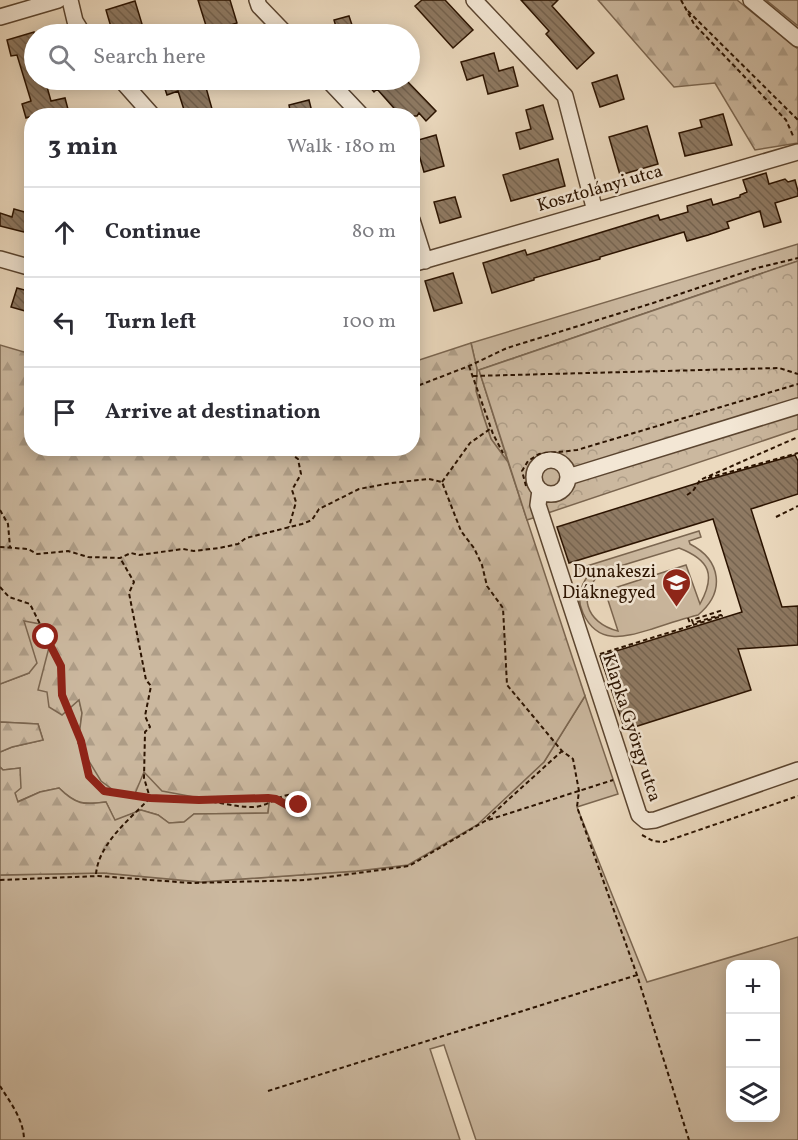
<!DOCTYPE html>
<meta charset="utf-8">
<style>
:root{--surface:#fff;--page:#f7f7f7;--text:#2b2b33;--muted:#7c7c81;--line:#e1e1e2}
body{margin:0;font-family:Vollkorn,serif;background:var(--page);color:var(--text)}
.controls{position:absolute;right:18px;bottom:18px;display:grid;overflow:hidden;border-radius:12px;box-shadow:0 3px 15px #0003}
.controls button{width:54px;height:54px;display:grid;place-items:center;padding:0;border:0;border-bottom:2px solid var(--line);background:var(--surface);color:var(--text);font:30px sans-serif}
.stop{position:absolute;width:18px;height:18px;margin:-14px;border:4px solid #8f2418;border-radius:50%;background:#fff}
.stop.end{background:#8f2418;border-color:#fff;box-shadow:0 2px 6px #0008}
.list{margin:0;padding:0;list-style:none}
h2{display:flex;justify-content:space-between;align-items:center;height:78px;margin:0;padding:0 24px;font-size:26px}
h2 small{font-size:20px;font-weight:400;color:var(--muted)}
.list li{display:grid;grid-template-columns:39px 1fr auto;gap:18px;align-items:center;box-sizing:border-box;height:90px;padding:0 24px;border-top:2px solid var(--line)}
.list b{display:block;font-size:22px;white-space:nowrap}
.list em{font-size:20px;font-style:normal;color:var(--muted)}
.icon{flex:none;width:33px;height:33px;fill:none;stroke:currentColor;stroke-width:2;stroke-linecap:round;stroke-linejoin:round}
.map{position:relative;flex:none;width:798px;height:1140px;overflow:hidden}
.search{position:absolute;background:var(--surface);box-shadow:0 3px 15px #0003;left:24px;top:24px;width:396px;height:66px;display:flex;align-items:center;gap:15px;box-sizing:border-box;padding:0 21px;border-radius:33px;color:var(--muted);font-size:22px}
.panel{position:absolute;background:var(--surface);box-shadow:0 3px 15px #0003;left:24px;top:108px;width:396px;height:348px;border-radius:24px}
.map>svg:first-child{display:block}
.green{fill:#cbb89f;stroke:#7b6650;stroke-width:1.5;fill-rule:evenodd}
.forest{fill:url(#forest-firs);stroke:#7b6650;stroke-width:1.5}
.park{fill:url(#park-crowns);stroke:#7b6650;stroke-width:1.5}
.building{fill:url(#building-back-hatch);stroke:#2b1300;stroke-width:1.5}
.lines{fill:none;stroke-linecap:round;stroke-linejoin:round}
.street-casing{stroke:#5b4530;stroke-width:18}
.path{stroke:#2b1300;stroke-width:2;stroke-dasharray:4.5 3;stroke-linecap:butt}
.street{stroke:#f3e7d5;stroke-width:15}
.route{stroke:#8f2418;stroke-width:8}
.labels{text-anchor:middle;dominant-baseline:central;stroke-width:5;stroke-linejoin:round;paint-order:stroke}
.street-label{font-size:18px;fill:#2b1300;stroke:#f3e7d5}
.poi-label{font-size:18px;fill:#2b1300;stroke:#f3e7d5;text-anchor:end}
</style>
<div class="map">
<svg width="798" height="1140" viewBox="0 0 798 1140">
<defs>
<pattern id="forest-firs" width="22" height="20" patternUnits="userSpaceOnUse" patternTransform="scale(1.5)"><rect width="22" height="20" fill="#cbb89f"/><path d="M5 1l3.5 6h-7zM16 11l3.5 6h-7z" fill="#ae9d87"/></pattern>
<pattern id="park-crowns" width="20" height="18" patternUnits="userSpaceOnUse" patternTransform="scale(1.5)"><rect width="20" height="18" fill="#cbb89f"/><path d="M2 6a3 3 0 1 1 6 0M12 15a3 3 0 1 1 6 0" fill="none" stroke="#ae9d87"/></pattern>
<pattern id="building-back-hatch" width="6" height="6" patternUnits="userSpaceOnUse" patternTransform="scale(1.5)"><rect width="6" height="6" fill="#8f7a63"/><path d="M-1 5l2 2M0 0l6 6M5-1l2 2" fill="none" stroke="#75634f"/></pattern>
</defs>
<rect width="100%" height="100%" fill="#ecdabf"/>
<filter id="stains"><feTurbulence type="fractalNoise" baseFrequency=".00333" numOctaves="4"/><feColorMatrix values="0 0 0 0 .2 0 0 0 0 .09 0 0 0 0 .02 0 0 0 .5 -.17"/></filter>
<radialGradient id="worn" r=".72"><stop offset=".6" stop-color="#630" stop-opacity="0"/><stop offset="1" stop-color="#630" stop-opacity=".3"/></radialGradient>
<path class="green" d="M766,0H798V26Z
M798,244V261L479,370L508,462L491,439L483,415L476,391L477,369L471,343Z
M699,531L701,537L689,541L690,544C721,560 726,592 698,615C682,619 667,624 652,629C625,637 598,646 583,613C576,598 580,587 589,574L577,577L574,570ZM679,548C710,560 716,575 700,604L686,565L605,591L618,631C586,623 575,593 604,571Z
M24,620L51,626L79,699L82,713L78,743L143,772L194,797L270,795L268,813L194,814L184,822L169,823L158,815L141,810L115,821L106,802C83,805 76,804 59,788L40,792L17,802L15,793L20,768L3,770L0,767V752L12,747L43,740L38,724L0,722V684L29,673Z
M585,696L618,794L577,807L647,982L798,937V1140H476L444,1045L430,1049L460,1140H0V875L104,873L201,882L357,871L408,865L544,762ZM730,964H776V1118H730Z"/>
<path class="forest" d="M598,0H737L798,49V143L755,150L715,83L674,87Z
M471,343L477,369L476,391L483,415L491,439L508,462L585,696L544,762L477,825L408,865L357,871L201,882L104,873L0,875V767L3,770L20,768L21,788L15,793L18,802L40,792L59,788C76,805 83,805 106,802L115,820L141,810L158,815L169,823L184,822L194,814L268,813L270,796L194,797L162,791L144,772L134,796L116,792L101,781L78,743L82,713L79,700L62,715L49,707L47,692L38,690L53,632L51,626L24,621L37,663L29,673L0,684V345L31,354L32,448H412L413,362Z
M0,722L38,724L43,740L12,747L0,752Z"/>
<path class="park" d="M798,261V429L527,520L479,370Z"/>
<path class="building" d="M198,0H230L237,23L208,32Z
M422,0H445L473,30L453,48L415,6Z
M521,0H558L552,6L594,53L577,69L546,34L549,31Z
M135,1L145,34H113L106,10Z
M349,16L355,34H338L334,20Z
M34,32V80H45L51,101L65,98L69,113L60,116H32L26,118L22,104L31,101L17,55L11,56L7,40Z
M494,53L499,71L513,67L518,86L488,94L483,75L467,80L461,62Z
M617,75L624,99L600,107L592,83Z
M162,80H195L197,85L205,84L214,116H186L178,91L167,95Z
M368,80H406L436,111L426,121L419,113L417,116H401L377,89L374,92L367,84L370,82Z
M309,100L313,116H291L289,105Z
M543,105L553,139L520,149L516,133L531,129L526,110Z
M723,114L732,145L685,156L679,133L702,127L700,120Z
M647,126L658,164L620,175L609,137Z
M436,135L444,166L424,172L415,141Z
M558,159L565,186L511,201L503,175Z
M766,173L769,184L785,179L788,182L795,180L798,191V196L775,203L781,222L764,227L760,211L727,222L729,228L708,235L687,241L684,232L600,257V259L534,278V280L492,293L483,263L525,250L527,255L658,215L660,220L688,212L687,206L711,199L713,205L740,197V195L747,192L743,180Z
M455,197L461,217L440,223L434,202Z
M14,209L32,214V234L0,226V213L12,217Z
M453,273L462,303L434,311L425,281Z
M17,288L32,292V313L11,307Z
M795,455L798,461V494L751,509L782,607L798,606V645L738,649L751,690L625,730L600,656L742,612L713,519L569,563L557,527L704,481Z"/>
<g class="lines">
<defs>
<path id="street" d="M70,0L75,21L83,34
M257,0L259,6L286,34
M474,0L565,96L595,211
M751,0L798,39
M0,17L58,0
M121,80L153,116
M328,80L362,116
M412,220L425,261
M0,259L32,268
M412,264L798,152
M534 477a17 17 0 1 1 34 0a17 17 0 1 1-34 0Z
M568,477L798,406
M540,490L538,505L639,815L646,821L655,820L798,770"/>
</defs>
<use href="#street" class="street-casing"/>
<path class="path" d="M681,0L694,24L786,120L794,138
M688,11L798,120
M469,366L493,434L503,453
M473,376L779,368L798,374
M412,388L469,366L507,348L653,303L757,268L798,258
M283,448L298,459L301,474L292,490L296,502L289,527
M708,478L798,453
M442,482L470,443L490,429
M526,486L522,471L528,461L539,454L577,450L798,384
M687,495L693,491L700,480L798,437
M0,510L8,524L10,547
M776,517L798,506
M0,547L28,549L37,554L68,551L88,557L120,558L131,553L139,555L183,549L194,551L219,548L238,544L246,538L302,524L312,520L319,509L359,489L391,483L429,479L442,482L461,531L474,548L482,565L487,586L503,608L507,685L562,751L573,759L579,791L577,807L637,975L689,1140
M0,587L9,597L30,604L61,666L62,695L81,741L89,776L104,791L150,798L144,778L145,732L150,727L145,716L151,686L146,680L129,593L134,582L120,558
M688,618L691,626
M600,654L722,616L721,615L693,623L692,620L723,610
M487,819L562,751
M642,835L653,841L664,842L798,796
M96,874C99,843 129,820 150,798C167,799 185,798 201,800C218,802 235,807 252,807C269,807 278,794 296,794L301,800L299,805L294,809L276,799L268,798L199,800
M0,880L98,876L191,883L306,880L409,866L485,821L613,780
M0,1086C10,1102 24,1120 24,1140
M268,1091L637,975"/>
<use href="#street" class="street"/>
</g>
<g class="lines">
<path class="route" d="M46,637L61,666L62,695L81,741L89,776L104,791L150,798L199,800L268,798L276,799L294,809L299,805"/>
</g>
<defs>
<symbol id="school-pin" viewBox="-11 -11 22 30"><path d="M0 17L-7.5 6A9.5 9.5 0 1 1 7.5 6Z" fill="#8f2418" stroke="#f3e7d5"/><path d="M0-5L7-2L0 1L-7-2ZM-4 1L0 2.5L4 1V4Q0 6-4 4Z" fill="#fff"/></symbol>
</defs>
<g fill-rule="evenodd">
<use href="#school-pin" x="660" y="566" width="33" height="45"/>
</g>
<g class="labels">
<g class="street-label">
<text transform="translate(600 189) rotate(-16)">Kosztolányi utca</text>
<text transform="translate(631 728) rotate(72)">Klapka György utca</text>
</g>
<g class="poi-label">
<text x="656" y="572">Dunakeszi<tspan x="656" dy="21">Diáknegyed</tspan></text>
</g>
</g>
<rect width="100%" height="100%" filter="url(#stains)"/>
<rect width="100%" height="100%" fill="url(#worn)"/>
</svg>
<div class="controls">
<button>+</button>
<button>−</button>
<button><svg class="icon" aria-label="layers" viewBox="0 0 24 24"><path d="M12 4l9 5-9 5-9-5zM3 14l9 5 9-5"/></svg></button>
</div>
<div class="stop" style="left:46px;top:637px"></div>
<div class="stop end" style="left:299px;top:805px"></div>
<div class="search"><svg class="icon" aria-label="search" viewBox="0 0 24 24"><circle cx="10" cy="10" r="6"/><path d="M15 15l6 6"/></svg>Search here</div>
<section class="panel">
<h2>3 min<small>Walk · 180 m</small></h2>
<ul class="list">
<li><svg class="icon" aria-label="ahead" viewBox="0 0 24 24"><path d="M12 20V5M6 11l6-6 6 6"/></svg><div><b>Continue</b></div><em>80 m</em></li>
<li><svg class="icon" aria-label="left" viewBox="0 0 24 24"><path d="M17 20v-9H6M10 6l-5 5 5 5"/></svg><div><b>Turn left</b></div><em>100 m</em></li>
<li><svg class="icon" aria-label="arrive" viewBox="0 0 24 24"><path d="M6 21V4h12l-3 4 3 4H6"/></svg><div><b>Arrive at destination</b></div></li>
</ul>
</section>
</div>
